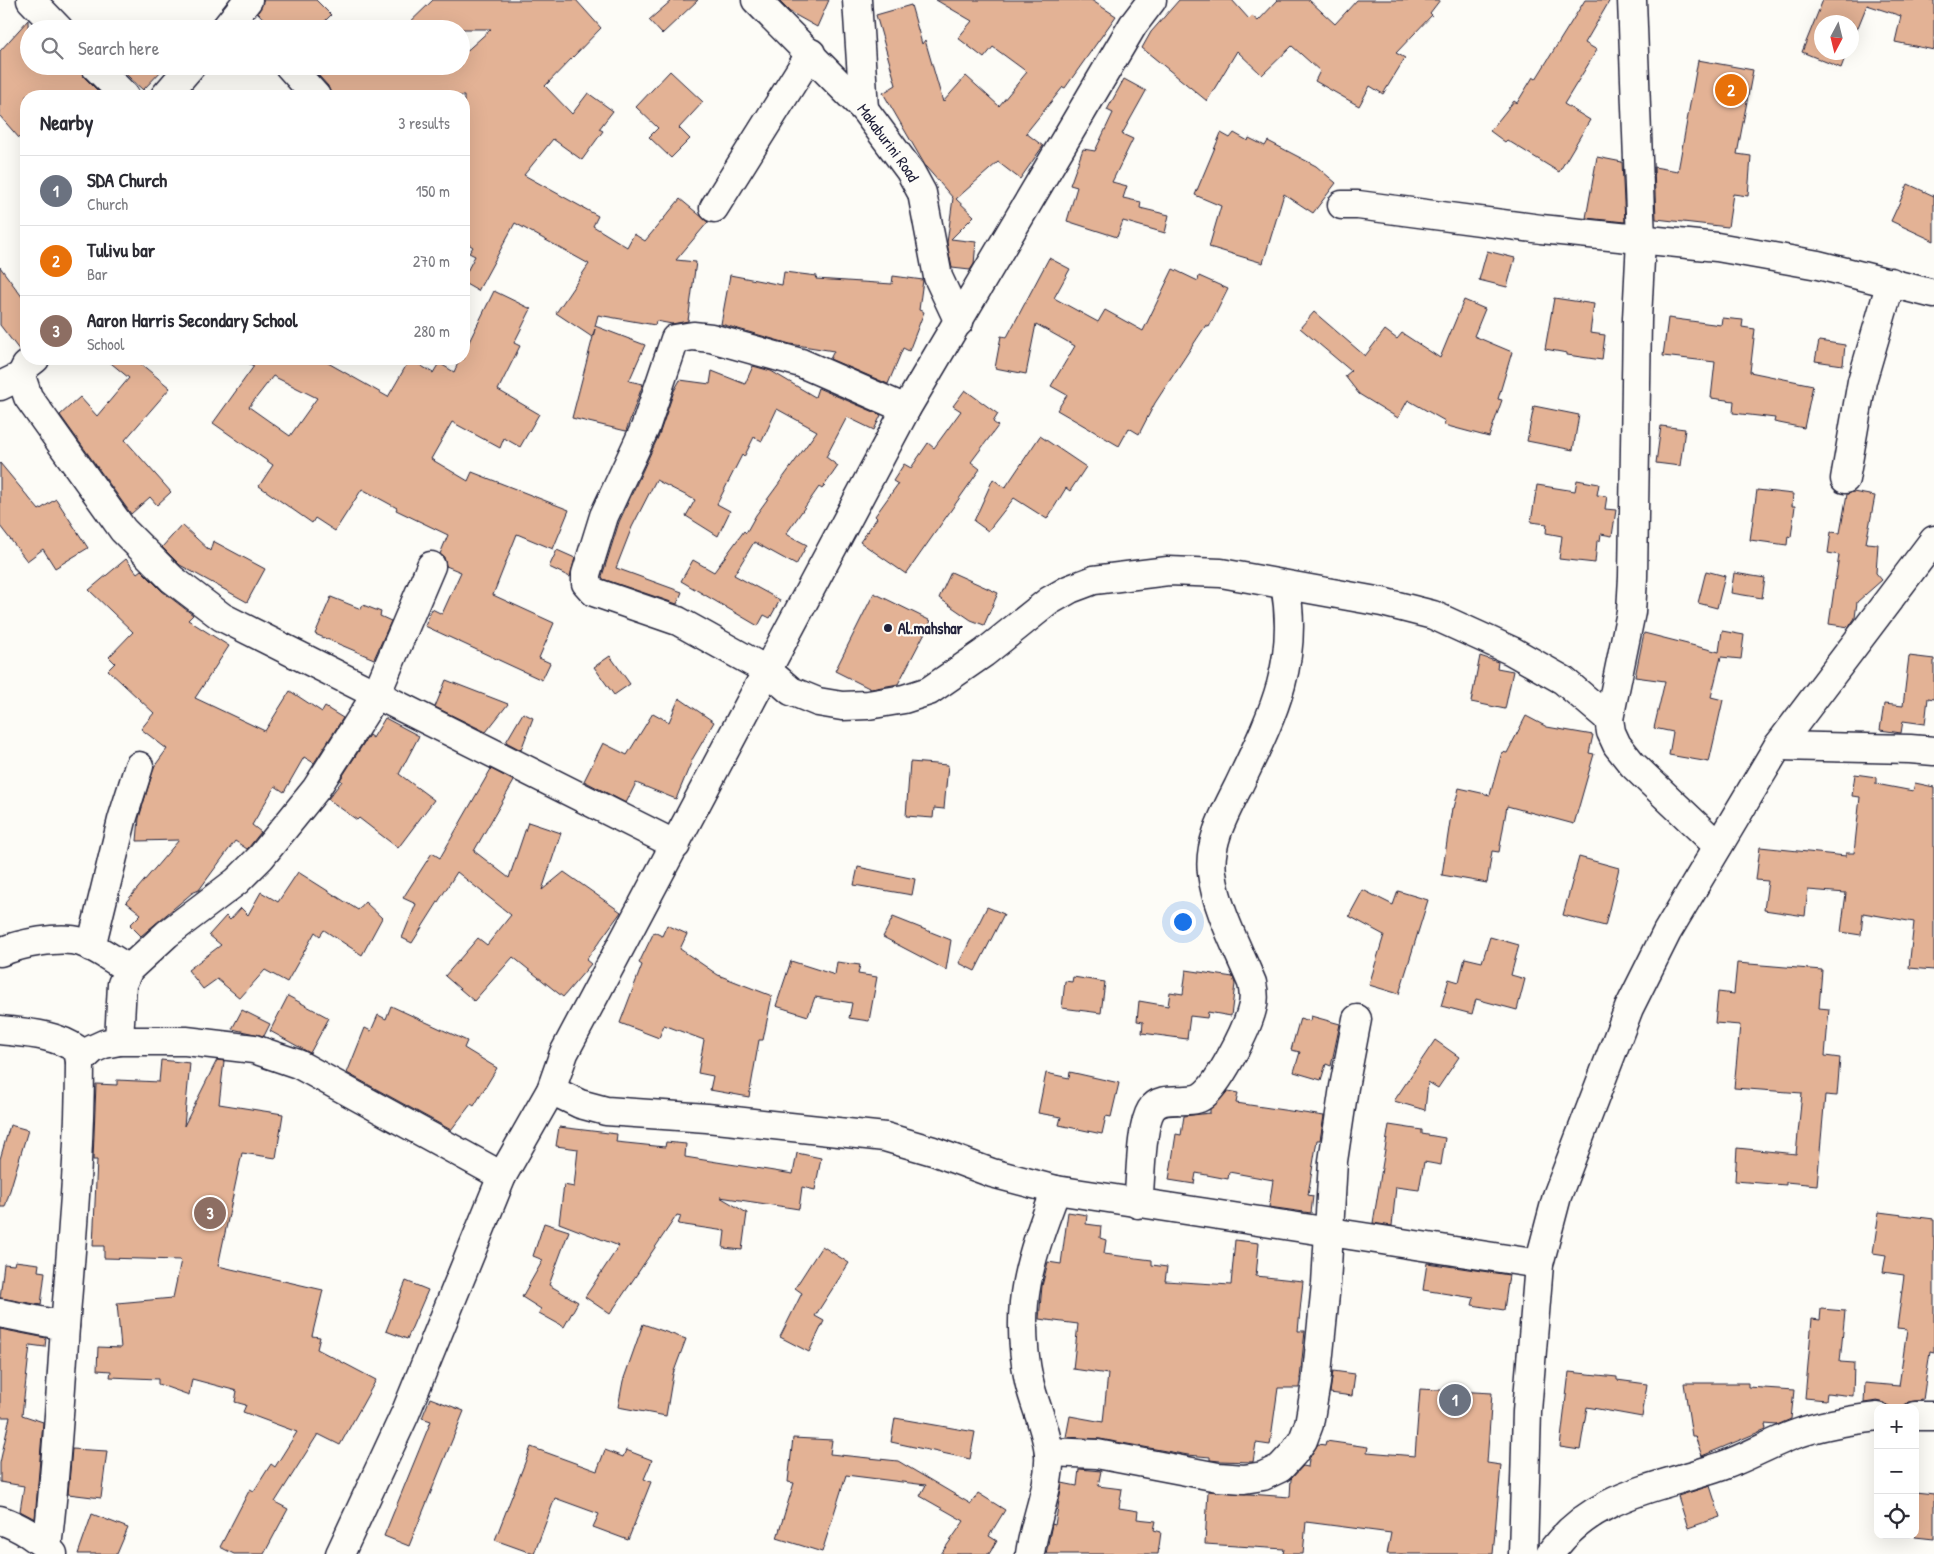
<!DOCTYPE html>
<meta charset="utf-8">
<style>
:root{--surface:#fff;--page:#f2f2f3;--text:#2b2b33;--muted:#7c7c81;--line:#e1e1e2;--accent:#db2777}
body{margin:0;font-family:"Patrick Hand",sans-serif;background:var(--page);color:var(--text)}
.controls{position:absolute;right:15px;bottom:15px;display:grid;overflow:hidden;border-radius:10px;box-shadow:0 5px 20px #0002}
.controls button{width:45px;height:45px;display:grid;place-items:center;padding:0;border:0;border-bottom:1px solid var(--line);background:var(--surface);color:var(--text);font:25px sans-serif}
.compass{position:absolute;left:1814px;top:15px;width:45px;height:45px;border-radius:50%;background:var(--surface);box-shadow:0 5px 20px #0002;rotate:187deg}
.you{position:absolute;left:1182px;top:921px;width:18px;height:18px;margin:-12px;border:4px solid #fff;border-radius:50%;background:#1a73e8;box-shadow:0 0 0 8px #1a73e833}
.badge{display:grid;place-items:center;width:32px;height:32px;border-radius:50%;background:var(--accent);color:#fff;font-size:16px;font-weight:700}
.pin{position:absolute;translate:-50% -50%;border:2px solid #fff;box-shadow:0 1px 5px #0006}
.list{margin:0;padding:0;list-style:none}
h2{display:flex;justify-content:space-between;align-items:center;height:65px;margin:0;padding:0 20px;font-size:21px}
h2 small{font-size:16px;font-weight:400;color:var(--muted)}
.list li{display:grid;grid-template-columns:32px 1fr auto;gap:15px;align-items:center;box-sizing:border-box;height:70px;padding:0 20px;border-top:1px solid var(--line)}
.list b{display:block;font-size:19px;white-space:nowrap}
.list p{margin:0;font-size:16px;white-space:nowrap;color:var(--muted)}
.list em{font-size:16px;font-style:normal;color:var(--muted)}
.icon{flex:none;width:28px;height:28px;fill:none;stroke:currentColor;stroke-width:2;stroke-linecap:round;stroke-linejoin:round}
.map{position:relative;flex:none;width:1934px;height:1554px;overflow:hidden}
.search{position:absolute;background:var(--surface);box-shadow:0 5px 20px #0002;left:20px;top:20px;width:450px;height:55px;display:flex;align-items:center;gap:12px;box-sizing:border-box;padding:0 18px;border-radius:28px;color:var(--muted);font-size:19px}
.panel{position:absolute;background:var(--surface);box-shadow:0 5px 20px #0002;left:20px;top:90px;width:450px;height:275px;border-radius:20px}
.map>svg:first-child{display:block}
.building{fill:#e3b295;stroke:#22223b;fill-rule:evenodd}
.lines{fill:none;stroke-linecap:round;stroke-linejoin:round}
.minor-casing{stroke:#22223b;stroke-width:31}
.minor{stroke:#fdfcf7;stroke-width:28}
.poi-dot{fill:#22223b;stroke:#fdfcf7;stroke-width:2}
.labels{text-anchor:middle;dominant-baseline:central;stroke-width:4.5;stroke-linejoin:round;paint-order:stroke}
.street-label{font-size:16px;fill:#22223b;stroke:#fdfcf7}
.poi-label{font-size:16px;font-weight:bold;fill:#22223b;stroke:#fdfcf7;text-anchor:start}
</style>
<div class="map">
<svg width="1934" height="1554" viewBox="0 0 1934 1554">
<rect width="100%" height="100%" fill="#fdfcf7"/>
<filter id="ink" filterUnits="userSpaceOnUse"><feTurbulence type="fractalNoise" baseFrequency=".02" numOctaves="2"/><feDisplacementMap in="SourceGraphic" scale="10" xChannelSelector="R" yChannelSelector="G"/><feConvolveMatrix kernelMatrix="1 2 1 2 8 2 1 2 1" color-interpolation-filters="sRGB"/></filter>
<g filter="url(#ink)">
<path class="building" d="M263,0H316L331,15L317,29H273L258,13Z
M433,0H576L601,28L545,86L572,114L588,93L613,111L599,129L603,131L582,160L553,139L524,175L598,216L593,226L627,247L634,234L645,241L680,199L708,222L676,260L696,262L688,321L672,324L656,321L655,325L598,315L595,326L645,345L629,381L643,384L626,431L572,418L595,329L592,337L556,313L589,264L515,223L478,291L464,283V277L475,256L469,253L473,247L464,241V96H331L328,86L310,66H461V56L491,29H403Z
M672,0H698L662,34L649,20Z
M778,0H829L817,27L790,12Z
M936,0H1091L1116,16L1065,88L1063,87L1026,133L1043,146L1020,179L998,162L956,199L974,216L951,239L976,242L974,264L970,270L952,268L947,243L953,198L926,167L883,93L896,85L876,15L911,5L922,44L925,40L943,102L966,76L999,106L1027,72L993,47L984,58L958,38L972,21Z
M1179,0H1232L1249,19L1252,16L1258,21L1278,0H1309L1335,24L1357,0H1440L1430,13L1432,15L1396,53L1405,58L1383,94L1370,86L1359,106L1315,81L1320,71L1292,46L1262,75L1237,51L1207,101L1142,48L1151,32Z
M1585,0H1610L1585,43L1597,50L1564,104L1590,120L1559,172L1507,140L1505,142L1490,131L1514,101L1517,103L1533,77L1536,79Z
M1823,0H1934V50L1895,42L1901,16L1867,5L1852,42V22H1822V52H1847L1841,68L1802,52Z
M28,20L29,66H80L84,77L103,96H26V146L0,116V51Z
M1698,60L1753,70L1737,154L1751,156L1748,196L1733,194L1728,227L1656,219L1654,167L1678,171Z
M117,66H166L143,90Z
M670,71L703,102L679,128L690,139L671,158L649,137L658,128L636,107Z
M1124,79L1146,91L1122,134L1133,139L1112,182L1127,186L1123,198L1141,202L1140,208L1169,215L1165,233L1123,221L1117,237L1067,221L1077,187L1070,185L1083,149L1095,151L1113,113L1107,110Z
M1221,133L1230,138L1234,133L1248,141L1249,138L1265,146L1268,141L1316,166L1336,183L1313,213L1284,194L1263,263L1209,247L1221,206L1195,195Z
M1597,157L1622,162L1625,222L1586,218Z
M1908,184L1934,196V241L1891,221Z
M1487,251L1515,258L1507,287L1479,280Z
M1049,258L1070,269L1054,298L1098,322L1105,310L1143,331L1173,269L1198,281L1199,276L1228,289L1209,327L1206,325L1155,403L1139,434L1129,428L1119,446L1057,410L1067,395L1051,386L1075,346L1036,324L1026,374L995,368L1001,336L1007,337Z
M0,267L26,302V346L20,351L0,325Z
M784,272L817,276L816,279L892,284L893,276L923,280L919,310L924,312L909,351L903,348L888,384L830,359L834,351L790,344L721,324L730,275L782,285Z
M494,291L531,309L514,343L520,346L498,390L539,414L520,447L504,438L500,448L452,422L431,459L468,481L472,472L569,510L553,549L517,534L493,595L554,623L539,658L550,663L542,680L425,626L432,609L442,614L461,572L446,566L444,557L440,554L448,535L396,510L397,508L362,489L335,531L315,518L312,523L259,486L273,465L213,423L254,366L239,359H321L388,397L410,359L433,373L439,363L454,372L460,359H464V352ZM273,376L317,398L290,436L249,407Z
M1554,298L1594,304L1590,333L1605,335L1602,360L1567,355V353L1545,349Z
M1464,300L1485,309L1474,336L1512,352L1498,399L1502,400L1489,437L1444,425L1445,421L1408,400L1398,418L1359,394L1345,376L1351,371L1300,328L1314,312L1365,356L1385,330L1397,339L1402,333L1440,358Z
M1668,318L1721,325L1722,318L1743,320L1742,327L1755,329L1750,372L1813,385L1804,428L1774,422L1775,418L1733,413L1734,401L1711,398L1715,362L1663,356Z
M1819,341L1845,345L1843,365L1815,361Z
M106,359H135L170,388L125,440L171,492L157,505L150,497L131,514L60,415L80,397L97,416L129,378Z
M753,366L771,371L815,397L818,388L881,415L874,430L847,417L826,457L838,466L822,489L819,487L786,534L807,545L796,565L754,542L734,575L780,600L770,618L764,615L758,626L681,581L693,560L714,572L744,531L746,533L756,515L817,431L777,409L762,441L754,437L744,457L742,455L717,504L730,511L718,536L686,516L695,500L656,480L632,527L616,568L682,592L677,604L603,579L602,576L619,522L659,435L674,391L680,380L710,384L712,371L745,384Z
M965,390L998,414L993,422L998,426L971,462L980,469L906,574L860,542L877,518L875,516L898,484L893,481L904,464L911,468L928,443L934,448L961,411L953,406Z
M1534,406L1579,415L1573,450L1527,441Z
M1661,426L1685,429L1680,466L1656,463Z
M1040,436L1086,467L1070,491L1066,488L1047,519L1014,498L988,531L974,521L993,479L1005,488Z
M0,463L39,510L56,499L88,548L55,568L43,549L27,561L0,526Z
M1577,480L1599,484L1597,495L1607,496L1605,509L1616,510L1612,536L1601,534L1600,541H1597L1595,563L1559,559L1562,536L1546,533L1547,524L1531,522L1537,485L1575,491Z
M1757,490L1793,494L1792,506H1795L1791,537L1788,536L1787,545L1750,540Z
M1853,492L1875,496L1866,543L1878,544L1876,573L1882,580L1857,602L1855,618L1849,627L1829,624L1839,555L1828,553L1831,532L1840,533L1847,494Z
M182,525L210,551L213,541L265,569L247,602L180,565L162,547Z
M557,550L575,558L570,577L549,567Z
M126,559L137,573L141,570L162,591L193,615L188,620L229,646L195,698L265,731L290,691L322,712L325,707L343,718L314,763L304,757L284,792L275,786L252,825L261,832L249,847L247,849L235,841L199,890L192,893L141,936L130,925L141,914L126,902L179,840L137,841L139,818L154,767L167,749L141,729L154,713L108,670L115,663L109,657L133,632L89,590Z
M1706,571L1725,576L1717,608L1698,603Z
M951,572L998,593L984,625L971,620L939,598Z
M1734,573L1765,578L1762,598L1731,593Z
M874,593L931,621L898,684L871,689L835,671Z
M331,597L361,609L363,605L381,612L380,616L391,621L374,659L315,634Z
M1722,631L1744,635L1741,659L1721,657L1711,697L1723,700L1709,762L1669,755L1673,732L1654,728L1665,681L1635,677L1644,633L1719,652Z
M610,656L630,684L614,695L594,667Z
M1480,656L1498,662L1497,668L1513,671L1505,709L1471,702Z
M1909,656L1934,659V699L1928,698L1925,724L1903,721L1901,733L1880,730L1884,704L1903,706Z
M446,680L508,704L486,732L435,707Z
M679,698L714,722L693,758L676,799L636,783L626,803L584,781L603,743L627,755L653,713L669,722Z
M523,713L533,718L521,750L506,742Z
M1526,716L1547,727L1593,735L1589,753L1594,754L1574,824L1507,806L1499,852L1492,851L1487,883L1442,875L1452,808H1454L1459,788L1490,795L1502,752L1507,753Z
M385,718L419,736L399,774L434,800L398,848L359,818L357,820L328,799L342,781L340,780L369,735L373,738Z
M910,762L948,765L944,809L934,808L933,818L906,816Z
M491,769L514,781L474,851L509,878L528,822L561,833L542,890L564,872L621,912L586,960L591,964L563,997L513,957L474,1001L445,976L478,938L487,945L511,915L457,872L412,943L402,938L416,904L403,898L432,853L440,858Z
M1855,774L1876,777V784L1913,791L1915,783L1934,787V970L1909,968L1914,922L1863,913L1861,935L1841,932L1846,893L1808,890L1805,916L1764,910L1768,881L1756,880L1760,847L1846,856V853H1854L1860,797L1852,796Z
M1579,857L1619,868L1605,926L1563,915Z
M858,867L915,879L912,895L854,885Z
M298,872L358,910L365,902L382,918L362,955L324,930L320,936L315,932L287,982L265,970L240,998L217,979L203,989L188,970L221,945L209,935L226,916L230,920L241,908L248,915L261,892L278,902Z
M1363,890L1393,905L1398,891L1428,900L1399,994L1369,985L1384,935L1349,916Z
M987,907L1004,914L975,971L959,963Z
M893,917L951,940L946,970L883,937Z
M667,925L687,934L680,949L718,975L772,996L763,1040H759L749,1097L710,1090L713,1076L698,1073L704,1040L664,1025L659,1038L620,1023L642,965L639,963L654,932L662,936Z
M1490,937L1519,945L1511,975L1525,979L1517,1010L1476,999L1472,1014L1441,1006L1449,979L1459,982L1465,958L1482,962Z
M791,961L835,975L837,962L860,965L858,974L877,977L869,1021L849,1018L852,1003L815,997L808,1016L776,1006Z
M1737,963L1822,970L1819,1008L1829,1009L1825,1056L1840,1058L1837,1096L1825,1095L1817,1185L1786,1182V1185L1735,1181L1737,1148L1796,1154L1802,1093L1734,1088L1740,1025L1715,1023L1718,992L1734,994Z
M1186,970L1233,977L1235,984L1231,1016L1208,1012L1207,1018L1190,1016L1187,1039L1142,1033L1143,1022L1137,1021L1139,1001L1168,1006L1170,992L1183,994Z
M1073,977L1105,982L1101,1013L1062,1008L1065,981L1072,982Z
M288,996L329,1018L310,1053L270,1031Z
M391,1006L467,1041L464,1048L497,1068L474,1106L471,1104L451,1130L347,1073L365,1028L371,1031L378,1015L386,1019Z
M242,1010L270,1024L264,1036L232,1029Z
M1311,1016L1340,1024L1331,1066L1326,1064L1321,1080L1294,1072L1300,1052L1291,1050L1300,1018L1310,1021Z
M1435,1040L1459,1057L1438,1088L1428,1082L1425,1110L1394,1101Z
M161,1060L190,1063L184,1126L217,1060L224,1061L219,1104L283,1114L276,1158L242,1153L218,1266L323,1290L312,1336L320,1337L317,1349L376,1380L340,1445L318,1434L275,1502L288,1509L264,1554H234L220,1547L250,1489L254,1491L271,1464L275,1467L297,1432L243,1412L246,1405L235,1402L237,1391L192,1379L189,1395L158,1384V1379L110,1377L111,1371L97,1370L98,1347L121,1348L117,1303L173,1298L181,1260L104,1258V1246H93L97,1160H93L96,1084L117,1085V1080L159,1082Z
M1070,1072L1119,1083L1111,1117L1106,1116L1102,1134L1059,1125L1061,1117L1038,1113L1046,1073L1069,1078Z
M1228,1091L1238,1093L1236,1103L1324,1116L1320,1140H1317L1308,1195L1313,1196L1311,1213L1269,1207L1273,1180L1229,1172L1228,1179L1196,1173L1194,1184L1169,1180L1176,1134L1181,1135L1184,1116L1210,1113V1109Z
M10,1125L28,1130L5,1207H0V1159Z
M1389,1125L1422,1130V1134L1445,1138L1441,1165L1424,1162L1419,1190L1396,1187L1392,1226L1373,1223Z
M559,1127L617,1134L616,1142L665,1147L666,1142L686,1144L685,1157L793,1174L797,1153L821,1158L815,1190L802,1187L799,1209L720,1197L747,1213L742,1250L723,1248L725,1231L678,1224L681,1216L677,1215L610,1314L585,1297L619,1246L559,1223L564,1185L574,1187L578,1149L556,1146Z
M1068,1212L1087,1215L1086,1224L1101,1226L1100,1238L1106,1240L1104,1254L1152,1260V1265L1167,1267L1165,1281L1231,1285L1235,1240L1259,1243L1256,1276L1303,1281L1298,1331H1305L1299,1388H1278L1270,1445L1256,1443L1253,1462L1220,1461L1210,1460V1457L1188,1455L1100,1439L1066,1437L1070,1416L1103,1422L1108,1374L1073,1369L1078,1324L1039,1319L1042,1286L1048,1262L1061,1264Z
M1879,1212L1934,1219V1352L1930,1351L1923,1400L1908,1402L1902,1408H1891L1885,1403L1877,1401L1864,1403L1865,1383L1899,1386L1907,1329L1897,1328L1904,1275L1883,1272L1886,1255L1873,1253Z
M544,1223L569,1231L549,1285L578,1302L564,1327L539,1313L541,1309L522,1297L543,1260L533,1256Z
M822,1246L849,1263L815,1316L824,1321L809,1352L780,1337L802,1293L795,1288Z
M15,1261L39,1264L38,1271L45,1272L41,1305L0,1298L4,1264L14,1265Z
M1427,1263L1509,1275L1504,1310L1472,1305L1474,1298L1423,1290Z
M406,1281L428,1290L407,1339L386,1331Z
M1821,1309L1845,1311L1840,1362L1854,1363L1853,1396L1827,1393L1826,1400L1805,1398L1812,1319L1820,1320Z
M643,1324L686,1339L673,1374L666,1416L618,1407L623,1381Z
M0,1329L46,1338L45,1347L30,1345L22,1415L43,1422L35,1519L20,1511L24,1486L0,1482V1463L10,1417H0Z
M1333,1371L1355,1374L1352,1396L1330,1393Z
M1569,1372L1617,1377V1380L1647,1384L1642,1417L1587,1407L1580,1450L1560,1447Z
M1684,1383H1748V1387L1794,1390L1791,1419L1777,1425L1765,1424L1766,1429L1702,1456L1695,1436H1692Z
M1420,1389L1492,1393L1487,1463L1501,1465L1493,1554H1387L1391,1533L1306,1522L1303,1554H1283L1284,1549L1205,1544L1208,1491L1290,1497L1291,1479L1303,1466L1308,1467L1309,1459L1318,1444L1325,1445L1326,1441L1368,1447L1367,1452L1415,1456Z
M430,1398L464,1411L409,1546L384,1536L431,1421L422,1418Z
M895,1418L975,1432L970,1459L891,1442Z
M793,1438L832,1440L830,1454L898,1461L971,1504L978,1493L1005,1510L989,1536L997,1541L989,1554H941L964,1521L920,1496L926,1485L846,1475L822,1552L777,1538L794,1483L788,1482Z
M531,1447L597,1471L605,1450L623,1457L626,1450L652,1460L644,1479L651,1482L628,1540L593,1527L599,1514L555,1498L534,1554L495,1540Z
M72,1449L107,1451L101,1498L68,1494Z
M1079,1469L1101,1471L1098,1486L1122,1489L1119,1508L1138,1511L1137,1519L1156,1521L1154,1530L1161,1532L1158,1554H1046L1052,1524L1055,1525L1062,1483L1077,1486Z
M1710,1486L1720,1517L1688,1528L1678,1496Z
M1915,1492L1934,1494V1539L1915,1537Z
M92,1514L128,1528L117,1554H78Z"/>
<g class="lines">
<defs>
<g id="minor">
<path d="M31,0L59,29"/>
<path id="s1" d="M756,0L864,109L910,171L922,193L938,277L959,322"/>
<path d="M857,0L864,109"/>
<path d="M1632,0L1641,240L1637,319L1633,577L1631,612L1609,719L1611,732L1617,745L1633,765L1718,846"/>
<path d="M225,29L248,0"/>
<path d="M95,66L125,96"/>
<path d="M289,66L316,96"/>
<path d="M165,96L191,66"/>
<path d="M1342,205H1358L1541,229L1717,247L1818,265L1934,294"/>
<path d="M714,208L811,53"/>
<path d="M35,359L26,366L21,376L28,397L123,530L172,579L222,617L676,845"/>
<path d="M0,386L21,376"/>
<path d="M906,409L801,363L711,338L693,336L675,339L645,428L604,516L586,574V583L594,592L678,621L768,671L791,691L818,702L842,706L868,705L904,699L929,691L984,653L1049,601L1070,589L1094,580L1168,571L1221,573L1382,602L1433,615L1512,651L1563,680L1609,719"/>
<path d="M1845,479L1862,381L1891,282"/>
<path d="M1778,746L1910,749L1934,751"/>
<path d="M91,947L122,820L139,766"/>
<path d="M0,952C20,944 60,935 81,942C98,948 113,960 129,969"/>
<path d="M0,1030C27,1033 55,1034 78,1050L80,1061C80,1150 72,1238 65,1327C60,1401 56,1474 47,1547"/>
<path d="M119,1041L122,984L129,969L167,934L237,881L261,857L316,789L376,695L431,566"/>
<path d="M80,1061L93,1049L104,1044L119,1041H186L254,1049L298,1064L502,1176"/>
<path d="M551,1090L580,1104L606,1111L707,1118L885,1137L933,1151L992,1173L1056,1190L1539,1264"/>
<path d="M1138,1204C1141,1181 1140,1128 1151,1110C1161,1093 1187,1105 1201,1097C1218,1087 1247,1029 1252,1009C1255,1000 1254,992 1252,983C1238,949 1216,908 1212,873C1208,843 1225,813 1238,787C1271,718 1300,664 1285,585"/>
<path d="M0,1313L65,1326"/>
<path d="M1915,1416H1934"/>
<path d="M1049,1452L1097,1454L1218,1477L1244,1479L1263,1476L1280,1468L1293,1454L1303,1440L1309,1424L1316,1383L1326,1284L1333,1161L1344,1087L1357,1019"/>
<path d="M0,1520C19,1526 40,1539 53,1554"/>
<path d="M340,1554L405,1414L502,1176L551,1090L564,1053L906,409L1133,25L1152,0"/>
<path d="M1030,1554C1034,1521 1051,1487 1049,1454C1047,1429 1034,1405 1029,1381C1013,1305 1030,1259 1056,1190"/>
<path d="M1523,1554L1527,1411L1539,1264L1557,1196L1629,1008L1667,932L1778,746L1934,540"/>
<path d="M1550,1554C1591,1494 1659,1488 1722,1466C1748,1457 1771,1443 1796,1434C1823,1424 1850,1420 1878,1417"/>
</g>
</defs>
<use href="#minor" class="minor-casing"/>
<use href="#minor" class="minor"/>
</g>
</g>
<circle class="poi-dot" cx="888" cy="628" r="5"/>
<g class="labels">
<g class="street-label">
<text stroke="none"><textPath href="#s1" startOffset="195">Makaburini Road</textPath></text>
</g>
<g class="poi-label">
<text x="898" y="628">Al.mahshar</text>
</g>
</g>
</svg>
<div class="controls">
<button>+</button>
<button>−</button>
<button><svg class="icon" aria-label="locate" viewBox="0 0 24 24"><circle cx="12" cy="12" r="6"/><path d="M12 2v4M12 18v4M2 12h4M18 12h4"/></svg></button>
</div>
<svg class="compass" viewBox="-18 -18 36 36"><path d="M0-13l5 13h-10z" fill="#e53935"/><path d="M0 13l5-13h-10z" fill="#7c7c81"/></svg>
<div class="you"></div>
<div class="pin badge" style="left:1455px;top:1400px;background:#6b7280">1</div>
<div class="pin badge" style="left:1731px;top:90px;background:#e8710a">2</div>
<div class="pin badge" style="left:210px;top:1213px;background:#8d6e63">3</div>
<div class="search"><svg class="icon" aria-label="search" viewBox="0 0 24 24"><circle cx="10" cy="10" r="6"/><path d="M15 15l6 6"/></svg>Search here</div>
<section class="panel">
<h2>Nearby<small>3 results</small></h2>
<ul class="list">
<li><span class="badge" style="background:#6b7280">1</span><div><b>SDA Church</b><p>Church</p></div><em>150 m</em></li>
<li><span class="badge" style="background:#e8710a">2</span><div><b>Tulivu bar</b><p>Bar</p></div><em>270 m</em></li>
<li><span class="badge" style="background:#8d6e63">3</span><div><b>Aaron Harris Secondary School</b><p>School</p></div><em>280 m</em></li>
</ul>
</section>
</div>
